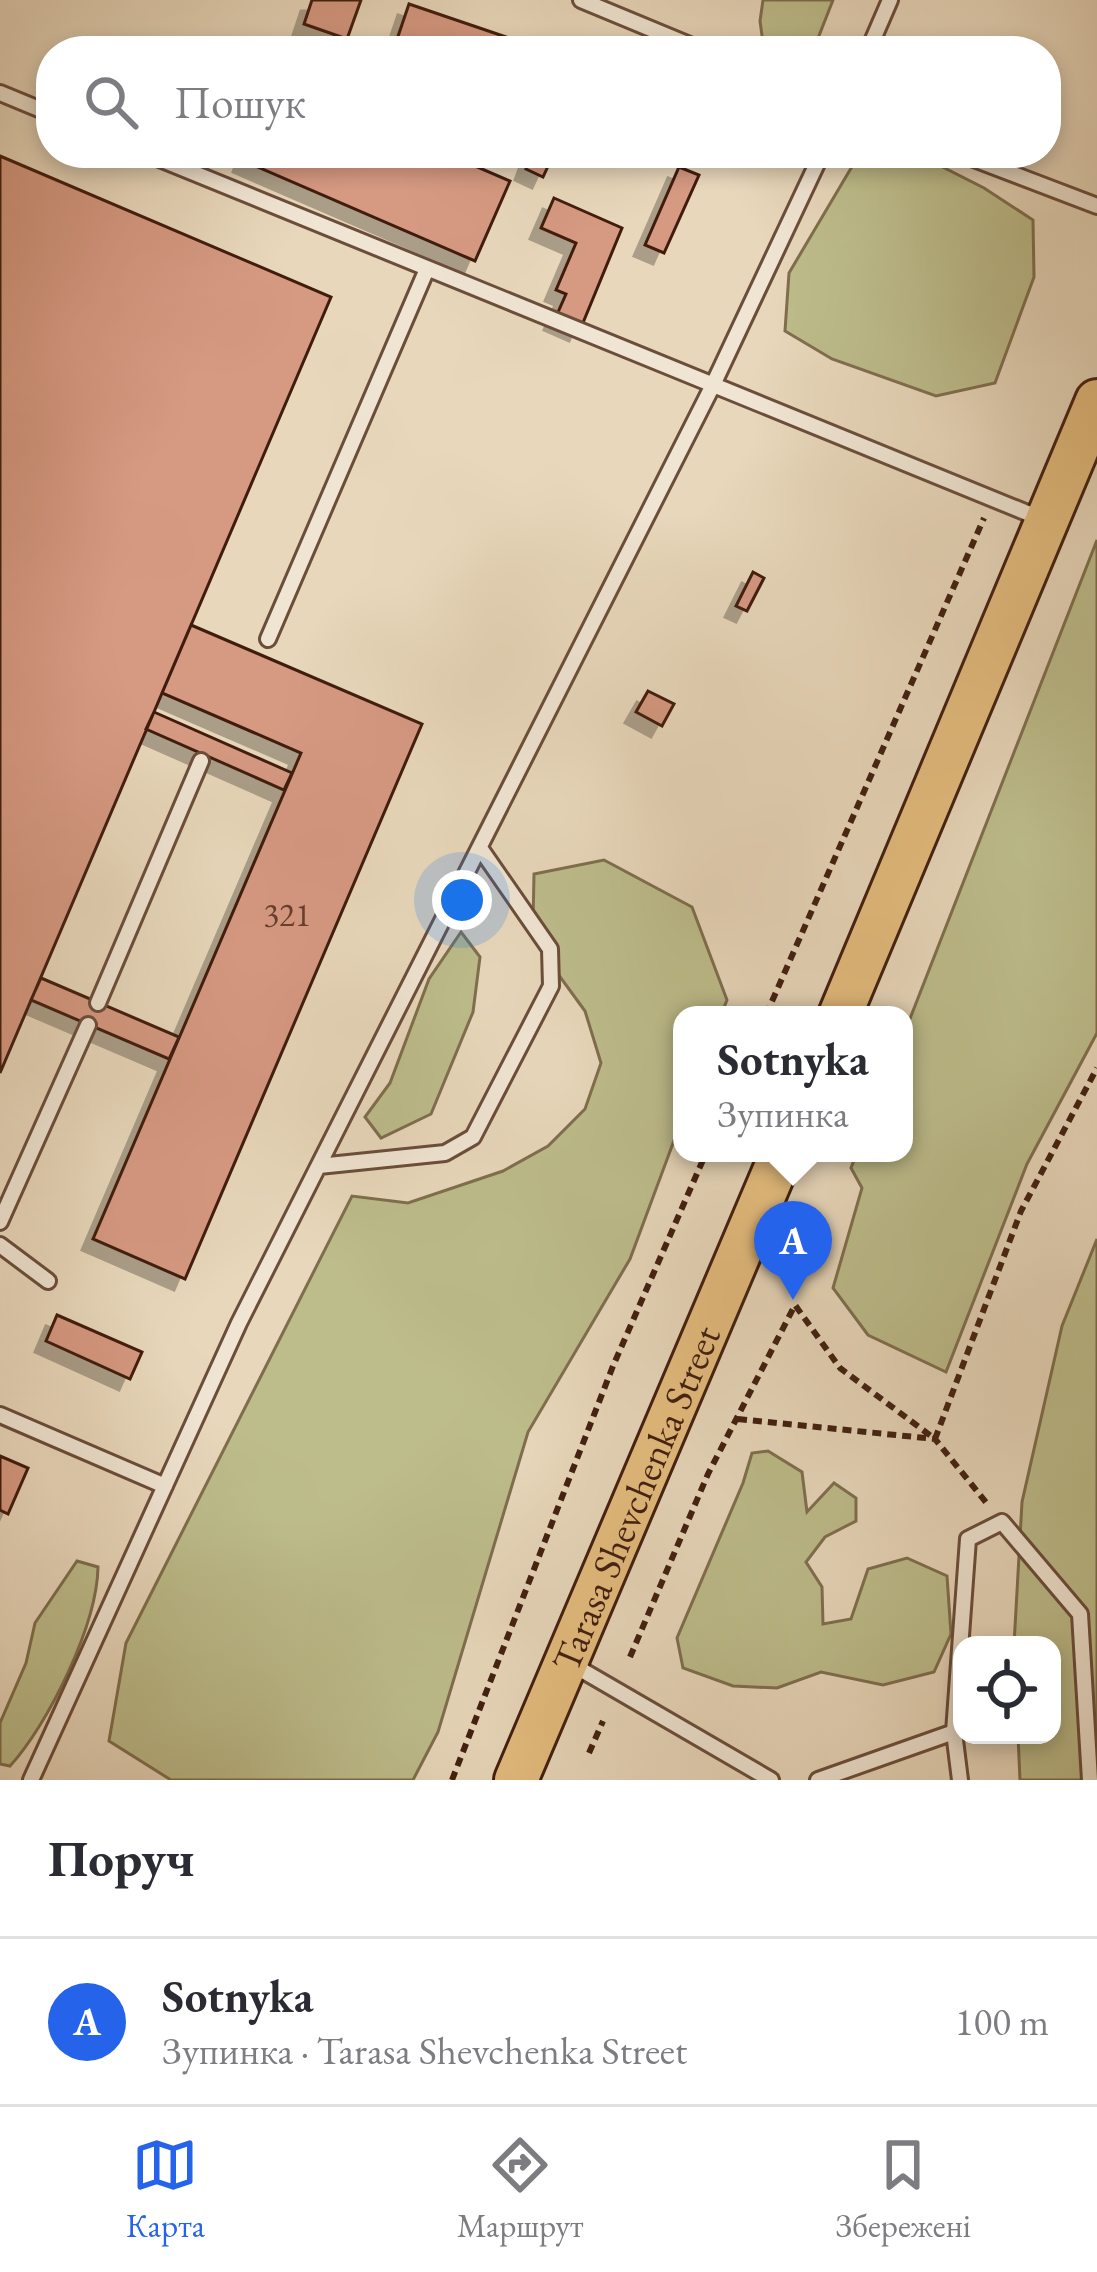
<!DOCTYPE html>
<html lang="uk">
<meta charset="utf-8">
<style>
:root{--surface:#fff;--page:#f2f2f3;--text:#2b2b33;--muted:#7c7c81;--line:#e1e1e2;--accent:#2563eb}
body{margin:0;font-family:"EB Garamond",serif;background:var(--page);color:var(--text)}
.controls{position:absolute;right:36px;bottom:36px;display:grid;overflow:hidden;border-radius:24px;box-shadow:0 6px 18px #0003}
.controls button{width:108px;height:108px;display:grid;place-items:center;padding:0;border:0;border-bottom:3px solid var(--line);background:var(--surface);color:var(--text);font:60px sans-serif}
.you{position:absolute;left:462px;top:900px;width:42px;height:42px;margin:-30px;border:9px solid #fff;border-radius:50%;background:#1a73e8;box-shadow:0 0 0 18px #1a73e833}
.badge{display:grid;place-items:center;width:78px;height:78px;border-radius:50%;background:var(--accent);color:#fff;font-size:39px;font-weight:700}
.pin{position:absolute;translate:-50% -99px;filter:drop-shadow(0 3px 6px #0008)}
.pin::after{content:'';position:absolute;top:63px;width:42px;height:36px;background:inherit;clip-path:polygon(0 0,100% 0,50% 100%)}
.popup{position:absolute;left:673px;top:1006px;width:240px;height:156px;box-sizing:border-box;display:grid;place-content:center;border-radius:24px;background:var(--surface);filter:drop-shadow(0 3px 9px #0005);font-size:39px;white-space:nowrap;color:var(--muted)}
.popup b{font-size:45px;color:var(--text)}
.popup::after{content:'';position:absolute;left:50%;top:100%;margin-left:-24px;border:24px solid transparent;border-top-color:var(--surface)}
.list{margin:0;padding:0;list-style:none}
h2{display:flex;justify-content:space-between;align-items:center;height:156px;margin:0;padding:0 48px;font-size:51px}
h2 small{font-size:39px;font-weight:400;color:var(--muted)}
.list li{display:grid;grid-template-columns:78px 1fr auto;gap:36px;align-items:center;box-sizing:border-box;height:168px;padding:0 48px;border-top:3px solid var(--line)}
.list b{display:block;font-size:45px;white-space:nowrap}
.list p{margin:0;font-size:39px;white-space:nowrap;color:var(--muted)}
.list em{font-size:39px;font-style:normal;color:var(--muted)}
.icon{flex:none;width:66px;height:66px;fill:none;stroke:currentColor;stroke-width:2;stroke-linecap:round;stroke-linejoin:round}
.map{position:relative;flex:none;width:1097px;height:1780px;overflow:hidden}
.search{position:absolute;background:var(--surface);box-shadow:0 6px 18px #0003;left:36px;right:36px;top:36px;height:132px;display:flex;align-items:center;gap:30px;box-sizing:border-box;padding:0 42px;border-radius:48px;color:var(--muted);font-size:45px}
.sheet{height:324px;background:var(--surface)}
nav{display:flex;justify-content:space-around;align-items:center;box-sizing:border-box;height:168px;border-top:3px solid var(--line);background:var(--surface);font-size:33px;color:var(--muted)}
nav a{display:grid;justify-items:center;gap:6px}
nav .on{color:var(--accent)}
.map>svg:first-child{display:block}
.green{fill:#bdbc8b;stroke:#7f6e4e;stroke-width:3}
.building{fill:#d69982;stroke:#411f10;stroke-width:3;filter:url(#shadow)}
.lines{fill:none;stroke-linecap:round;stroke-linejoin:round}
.service-casing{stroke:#6b4d3b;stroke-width:20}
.primary-casing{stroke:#411f10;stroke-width:48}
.path{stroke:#411f10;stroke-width:6;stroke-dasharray:9 6;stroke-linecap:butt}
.service{stroke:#f0e5d3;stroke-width:14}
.primary{stroke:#e4bc7e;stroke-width:42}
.labels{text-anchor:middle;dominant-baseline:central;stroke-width:9;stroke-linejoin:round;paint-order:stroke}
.number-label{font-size:33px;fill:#663e2c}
.street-label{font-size:39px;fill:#411f10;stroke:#f0e5d3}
</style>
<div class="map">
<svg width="1097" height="1780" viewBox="0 0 1097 1780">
<defs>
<filter id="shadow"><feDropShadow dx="-11" dy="11" stdDeviation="0" flood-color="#0004"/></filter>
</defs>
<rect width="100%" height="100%" fill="#e8d7bb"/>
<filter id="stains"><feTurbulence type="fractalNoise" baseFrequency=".00167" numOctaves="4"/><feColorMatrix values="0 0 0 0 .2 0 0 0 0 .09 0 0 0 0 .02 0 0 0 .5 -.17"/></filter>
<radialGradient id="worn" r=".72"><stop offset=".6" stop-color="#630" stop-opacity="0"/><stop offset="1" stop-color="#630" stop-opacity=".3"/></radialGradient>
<path class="green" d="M763,0H833L813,51L764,50L760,21Z
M860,153H915L984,188L1033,220L1034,277L995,383L936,396L832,359L785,331L789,273Z
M1097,540V1033L1027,1164L946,1372L868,1335L833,1288L862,1188L851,1168L857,1153H904V1034Z
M604,860L692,907L727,1000L721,1015H682V1119L630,1259L528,1432L438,1732L413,1780H171L109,1741L126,1643L352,1196L408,1203L503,1171L548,1146L585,1109L601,1063L585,1011L555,970L533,923L534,874Z
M461,932L480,957L473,1012L431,1114L381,1138L365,1117L390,1083L429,979Z
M1097,1239V1780H1020L1018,1735H1052V1645H1014L1022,1502L1062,1326Z
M768,1451L802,1472L807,1512L834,1483L856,1498V1521L825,1537L806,1562L822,1587L823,1624L851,1619L868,1569L907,1558L947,1576L951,1634L934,1672L883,1685L821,1672L777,1688L733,1686L683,1668L677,1638L743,1483L752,1453Z
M77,1561L98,1567C97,1625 49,1723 10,1766L0,1764V1723L26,1663L35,1623Z"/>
<path class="building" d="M312,0H361L347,39L304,24Z
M409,4L509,38L504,51H393Z
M247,153H445L510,181L475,261L244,161Z
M532,153H554L543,177L526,169Z
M0,156L331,297L0,1073Z
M679,167L699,175L664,253L645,245Z
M554,198L622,228L580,330L555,319L566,294L556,290L576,243L541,228Z
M753,572L764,578L747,611L736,606Z
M191,625L422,724L185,1279L93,1239L301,753L162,693Z
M648,691L674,704L662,726L636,712Z
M154,712L292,773L284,790L146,729Z
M41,978L179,1037L169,1059L31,1000Z
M57,1315L142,1352L130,1379L46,1341Z
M0,1456L28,1468L8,1514L0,1510Z"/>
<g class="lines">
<defs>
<path id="service" d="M581,0L704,51
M868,51L890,0
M0,93L51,114
M145,153L1042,519
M958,153L1097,206
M268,639L427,269
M98,1003L201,761
M319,1166L445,1153L473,1137L551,986L550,949L480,848
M0,1222L88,1025
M0,1245L48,1281
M0,1415L165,1486
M573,1665L771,1780
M954,1732L960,1780
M31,1780L239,1323L712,387L822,153
M818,1780L954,1732L968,1539L1002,1522L1080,1614L1090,1780"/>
<g id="primary">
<path d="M840,1015L1097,401"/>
<path id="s1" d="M516,1780L782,1153"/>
</g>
</defs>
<use href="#service" class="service-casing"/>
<use href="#primary" class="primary-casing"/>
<path class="path" d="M766,1015L984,518
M738,1419L935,1439L989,1506
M630,1657L708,1474L795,1305L840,1368L935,1439L1021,1211L1097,1068
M589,1753L603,1721
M452,1780L613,1366L706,1153"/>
<use href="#service" class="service"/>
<use href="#primary" class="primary"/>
</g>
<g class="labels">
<g class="number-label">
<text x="287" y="914">321</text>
</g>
<g class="street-label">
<text stroke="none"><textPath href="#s1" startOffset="306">Tarasa Shevchenka Street</textPath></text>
</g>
</g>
<rect width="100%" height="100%" filter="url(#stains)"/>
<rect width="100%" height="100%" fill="url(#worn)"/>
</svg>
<div class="controls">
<button><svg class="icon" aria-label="locate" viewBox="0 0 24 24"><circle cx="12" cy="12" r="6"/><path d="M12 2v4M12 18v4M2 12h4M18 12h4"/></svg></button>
</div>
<div class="you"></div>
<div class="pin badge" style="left:793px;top:1300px">A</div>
<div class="popup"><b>Sotnyka</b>Зупинка</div>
<div class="search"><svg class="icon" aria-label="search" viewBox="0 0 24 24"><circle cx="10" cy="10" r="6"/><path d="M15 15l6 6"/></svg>Пошук</div>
</div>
<section class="sheet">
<h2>Поруч<small></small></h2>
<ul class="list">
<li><span class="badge">A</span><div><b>Sotnyka</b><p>Зупинка · Tarasa Shevchenka Street</p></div><em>100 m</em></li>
</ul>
</section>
<nav>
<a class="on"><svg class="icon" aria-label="map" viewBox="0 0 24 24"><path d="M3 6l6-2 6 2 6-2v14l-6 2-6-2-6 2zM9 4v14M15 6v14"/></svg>Карта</a>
<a><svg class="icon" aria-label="directions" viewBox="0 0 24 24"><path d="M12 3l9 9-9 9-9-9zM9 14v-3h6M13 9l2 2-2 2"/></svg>Маршрут</a>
<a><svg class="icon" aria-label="saved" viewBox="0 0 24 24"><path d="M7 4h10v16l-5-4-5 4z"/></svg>Збережені</a>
</nav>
